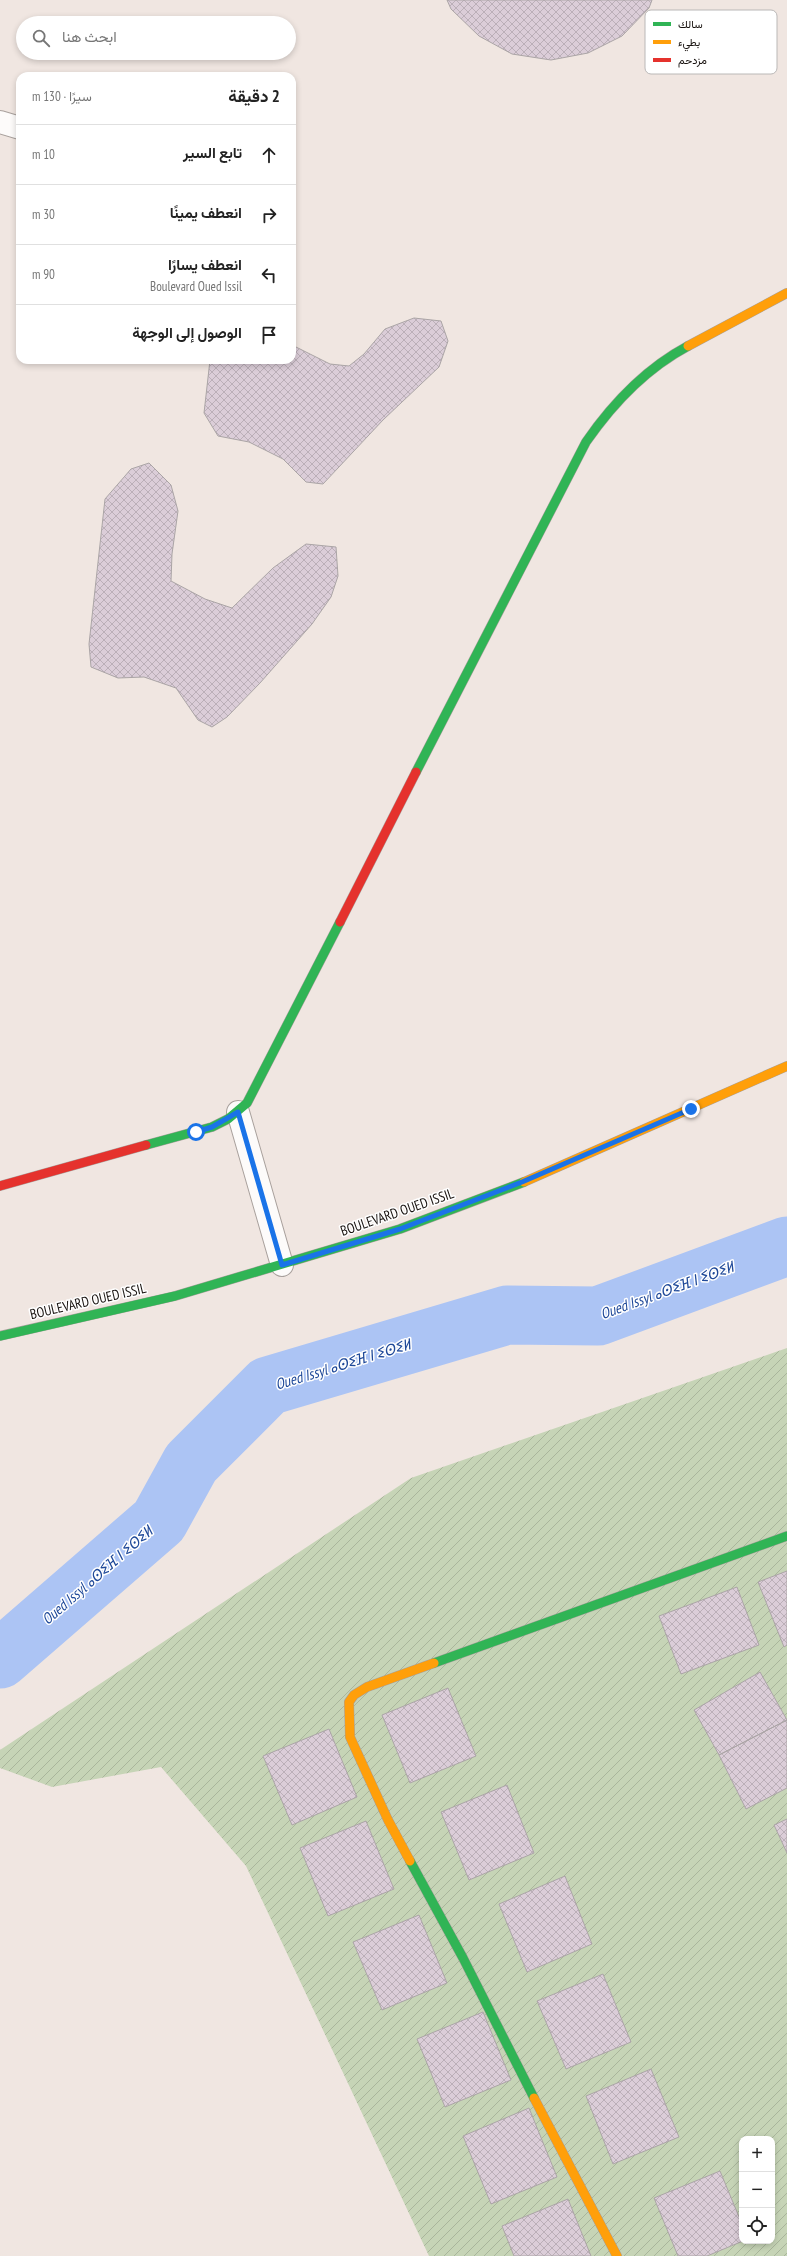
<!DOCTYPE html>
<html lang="ar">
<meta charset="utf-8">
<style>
:root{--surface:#fff;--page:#f2f2f2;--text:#222;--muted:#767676;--line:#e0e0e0}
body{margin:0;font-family:"PT Sans Narrow",Vazirmatn,"Noto Sans Tifinagh",sans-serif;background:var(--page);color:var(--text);direction:rtl}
.controls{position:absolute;right:12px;bottom:12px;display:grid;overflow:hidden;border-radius:8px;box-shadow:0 2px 6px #0003}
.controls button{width:36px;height:36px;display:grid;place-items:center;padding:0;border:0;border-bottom:1px solid var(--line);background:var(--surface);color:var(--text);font:20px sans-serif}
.stop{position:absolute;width:12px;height:12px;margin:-9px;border:3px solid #1a73e8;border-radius:50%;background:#fff}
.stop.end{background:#1a73e8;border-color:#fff;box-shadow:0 1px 4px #0008}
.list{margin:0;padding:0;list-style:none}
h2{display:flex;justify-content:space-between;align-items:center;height:52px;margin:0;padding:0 16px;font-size:17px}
h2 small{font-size:13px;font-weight:400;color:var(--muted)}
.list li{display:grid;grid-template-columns:26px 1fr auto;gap:12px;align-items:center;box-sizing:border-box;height:60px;padding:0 16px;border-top:1px solid var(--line)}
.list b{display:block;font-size:15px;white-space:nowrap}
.list p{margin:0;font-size:13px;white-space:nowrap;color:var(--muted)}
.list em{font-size:13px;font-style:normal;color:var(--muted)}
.icon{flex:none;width:22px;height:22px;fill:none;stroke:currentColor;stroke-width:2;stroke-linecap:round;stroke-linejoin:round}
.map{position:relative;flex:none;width:787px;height:2256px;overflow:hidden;direction:ltr}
.search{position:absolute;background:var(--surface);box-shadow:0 2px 6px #0003;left:16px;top:16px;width:280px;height:44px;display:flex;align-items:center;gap:10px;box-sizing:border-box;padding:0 14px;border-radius:22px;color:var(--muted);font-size:15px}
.panel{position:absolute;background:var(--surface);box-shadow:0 2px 6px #0003;left:16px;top:72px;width:280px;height:292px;border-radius:12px;direction:rtl}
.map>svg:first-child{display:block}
.garden{fill:url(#garden-furrows);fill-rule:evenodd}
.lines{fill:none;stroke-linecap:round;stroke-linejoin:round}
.river{stroke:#acc4f4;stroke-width:59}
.building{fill:url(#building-cross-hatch);stroke:#aba5a6}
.street-casing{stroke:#a8a09c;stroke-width:24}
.fast-casing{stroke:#a8a09c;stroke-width:10}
.slow-casing{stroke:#a8a09c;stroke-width:10}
.jam-casing{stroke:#a8a09c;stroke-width:10}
.street{stroke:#fdfbfa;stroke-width:22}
.fast{stroke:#30b455;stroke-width:9}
.slow{stroke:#ff9f0a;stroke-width:9}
.jam{stroke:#e5322d;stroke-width:9}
.route{stroke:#1a73e8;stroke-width:5}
.labels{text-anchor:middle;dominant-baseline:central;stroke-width:3;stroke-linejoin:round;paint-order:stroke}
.street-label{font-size:14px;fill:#18120f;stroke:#fff}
.water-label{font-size:15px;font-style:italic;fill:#1f4999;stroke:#fff}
.key{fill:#fff;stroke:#bab8b7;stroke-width:1}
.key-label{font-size:11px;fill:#18120f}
</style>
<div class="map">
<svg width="787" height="2256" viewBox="0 0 787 2256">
<defs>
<pattern id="garden-furrows" width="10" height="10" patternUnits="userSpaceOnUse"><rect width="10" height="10" fill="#c6d4b6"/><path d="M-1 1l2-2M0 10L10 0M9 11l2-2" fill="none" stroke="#a9b59b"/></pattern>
<pattern id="building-cross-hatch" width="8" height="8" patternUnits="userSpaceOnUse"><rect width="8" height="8" fill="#dbcdd8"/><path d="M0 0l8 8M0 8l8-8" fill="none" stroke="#bbafb8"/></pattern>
</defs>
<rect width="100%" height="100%" fill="#f0e6e1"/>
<path class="garden" d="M787,1348V2256H429L246,1866L161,1767L52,1787L0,1768V1750L411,1478ZM742,2139H772V2241H742Z"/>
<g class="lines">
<path class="river" d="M0,1659L159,1521L191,1463L268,1386L507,1315L598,1316L787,1246"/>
</g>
<path class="building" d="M447,0H652L649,8L622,36L588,53L551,60L512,54L479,36L451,9Z
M414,318L441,321L448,341L439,367L383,420L323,484L306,482L283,459L249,442L218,436L204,413L210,360H292V345L330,364L349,366L364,354L385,329Z
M149,463L171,485L178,511L172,554L171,581L205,599L232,608L273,568L306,544L336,547L338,576L331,597L312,624L260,683L227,717L212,727L198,720L176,688L144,677L118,678L91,667L89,644L105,499L131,469Z
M787,1571V1645L784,1647L758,1582Z
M737,1587L759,1645L681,1674L659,1616Z
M760,1672L787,1720L719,1755L694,1710Z
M448,1688L476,1756L410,1783L382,1715Z
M787,1720V1788L746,1809L719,1755Z
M329,1729L357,1797L292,1825L263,1756Z
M507,1785L534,1853L469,1880L441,1812Z
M787,1819V1853L774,1825Z
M366,1821L394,1889L328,1916L300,1848Z
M565,1876L592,1944L527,1972L499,1904Z
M419,1915L447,1983L382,2010L353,1942Z
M603,1974L631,2042L566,2069L537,2001Z
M483,2012L511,2080L445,2107L417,2039Z
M651,2069L679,2137L613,2164L586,2096Z
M529,2108L557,2177L491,2204L463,2136Z
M720,2171L742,2224L743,2241L707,2256H678L654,2198Z
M568,2199L591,2256H514L502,2226Z"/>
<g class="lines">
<defs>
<path id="street" d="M0,122L20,128
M238,1112L282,1265"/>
<path id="fast" d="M416,772L586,442C613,403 645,369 688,346
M146,1145L212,1127L228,1119L247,1103L340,922
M0,1336L175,1296L400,1229L524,1182
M434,1663L787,1536
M410,1861L463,1958L534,2098"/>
<path id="slow" d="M688,346L787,293
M524,1182L787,1066
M410,1861L388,1820L350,1737L349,1702L354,1695L367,1687L434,1663
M534,2098L617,2256"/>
<path id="jam" d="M340,922L416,772
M0,1186L146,1145"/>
</defs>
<use href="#street" class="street-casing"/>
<use href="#fast" class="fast-casing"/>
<use href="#slow" class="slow-casing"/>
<use href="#jam" class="jam-casing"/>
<use href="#street" class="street"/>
<use href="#fast" class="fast"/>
<use href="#slow" class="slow"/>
<use href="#jam" class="jam"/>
</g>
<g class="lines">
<path class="route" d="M196,1132L212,1127L238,1112L282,1265L400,1229L522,1182L691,1109"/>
</g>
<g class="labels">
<g class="street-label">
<text transform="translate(397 1212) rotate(-19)">BOULEVARD OUED ISSIL</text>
<text transform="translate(88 1301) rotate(-13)">BOULEVARD OUED ISSIL</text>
</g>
<g class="water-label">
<text transform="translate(667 1290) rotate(-20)">Oued Issyl ⴰⵙⵉⴼ ⵏ ⵉⵙⵉⵍ</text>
<text transform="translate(343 1364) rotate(-17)">Oued Issyl ⴰⵙⵉⴼ ⵏ ⵉⵙⵉⵍ</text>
<text transform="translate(97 1575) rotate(-41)">Oued Issyl ⴰⵙⵉⴼ ⵏ ⵉⵙⵉⵍ</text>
</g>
</g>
<rect x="645" y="10" width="132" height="64" rx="6" class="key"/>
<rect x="653" y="22" width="18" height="4" fill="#30b455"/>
<rect x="653" y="40" width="18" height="4" fill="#ff9f0a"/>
<rect x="653" y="58" width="18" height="4" fill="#e5322d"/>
<g class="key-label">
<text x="678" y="28">سالك</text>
<text x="678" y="46">بطيء</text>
<text x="678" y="64">مزدحم</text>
</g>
</svg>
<div class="controls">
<button>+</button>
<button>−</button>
<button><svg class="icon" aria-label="locate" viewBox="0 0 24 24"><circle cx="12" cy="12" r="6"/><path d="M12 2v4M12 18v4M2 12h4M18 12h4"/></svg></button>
</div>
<div class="stop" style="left:196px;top:1132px"></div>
<div class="stop end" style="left:691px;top:1109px"></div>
<div class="search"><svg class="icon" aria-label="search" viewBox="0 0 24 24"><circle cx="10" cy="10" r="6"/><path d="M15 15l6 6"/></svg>ابحث هنا</div>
<section class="panel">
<h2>2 دقيقة<small>سيرًا · 130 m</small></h2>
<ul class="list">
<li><svg class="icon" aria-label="ahead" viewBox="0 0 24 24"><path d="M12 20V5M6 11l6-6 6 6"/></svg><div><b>تابع السير</b></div><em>10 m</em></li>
<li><svg class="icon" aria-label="right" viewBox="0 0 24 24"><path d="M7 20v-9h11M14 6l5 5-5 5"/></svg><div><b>انعطف يمينًا</b></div><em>30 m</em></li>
<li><svg class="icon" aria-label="left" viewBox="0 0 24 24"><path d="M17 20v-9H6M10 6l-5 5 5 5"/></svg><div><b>انعطف يسارًا</b><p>Boulevard Oued Issil</p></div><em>90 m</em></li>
<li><svg class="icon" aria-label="arrive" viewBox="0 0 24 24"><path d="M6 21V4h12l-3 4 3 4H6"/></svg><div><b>الوصول إلى الوجهة</b></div></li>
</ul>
</section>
</div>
